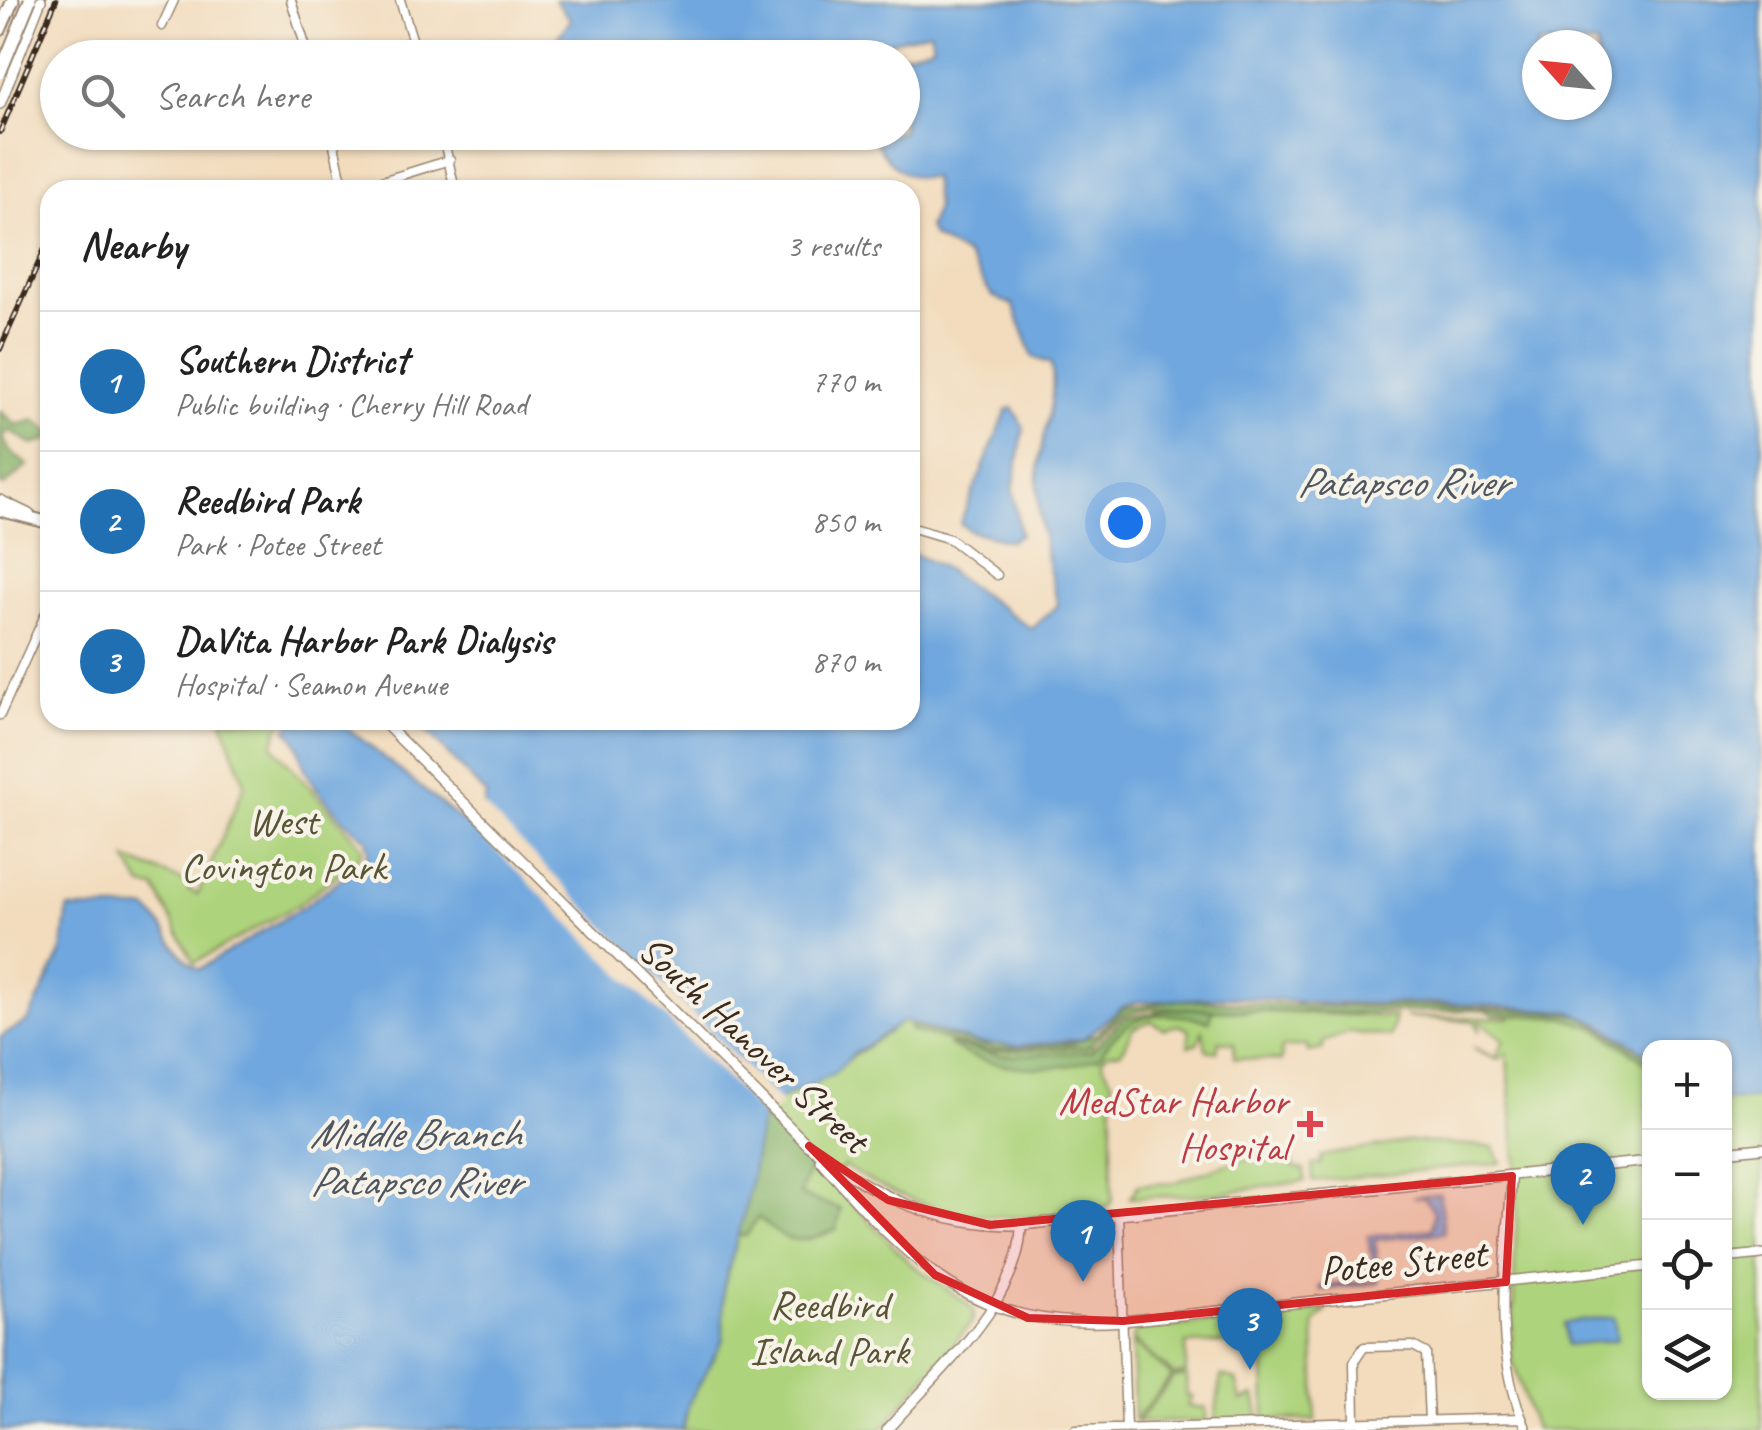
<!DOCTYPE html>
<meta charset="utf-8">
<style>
:root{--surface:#fff;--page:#f2f2f2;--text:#222;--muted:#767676;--line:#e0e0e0;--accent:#1f6fb2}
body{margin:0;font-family:Caveat,sans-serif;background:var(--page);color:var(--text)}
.controls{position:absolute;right:30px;bottom:30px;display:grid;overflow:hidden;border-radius:20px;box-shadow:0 2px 8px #0004}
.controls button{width:90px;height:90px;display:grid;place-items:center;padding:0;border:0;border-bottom:2px solid var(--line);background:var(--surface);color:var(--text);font:50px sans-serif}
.compass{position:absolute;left:1522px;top:30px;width:90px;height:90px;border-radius:50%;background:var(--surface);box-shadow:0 2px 8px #0004;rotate:297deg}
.you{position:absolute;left:1125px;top:522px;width:35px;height:35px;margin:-25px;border:8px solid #fff;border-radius:50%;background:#1a73e8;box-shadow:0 0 0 15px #1a73e833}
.badge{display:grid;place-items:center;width:65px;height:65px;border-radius:50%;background:var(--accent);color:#fff;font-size:32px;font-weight:700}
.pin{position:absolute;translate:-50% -82px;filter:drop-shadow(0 2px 5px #0008)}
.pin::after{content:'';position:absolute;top:52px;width:35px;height:30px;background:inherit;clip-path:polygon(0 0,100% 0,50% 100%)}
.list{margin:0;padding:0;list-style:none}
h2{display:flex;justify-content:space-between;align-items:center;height:130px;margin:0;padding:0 40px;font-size:42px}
h2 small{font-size:32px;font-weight:400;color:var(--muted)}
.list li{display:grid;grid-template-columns:65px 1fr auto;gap:30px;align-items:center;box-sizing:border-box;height:140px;padding:0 40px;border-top:2px solid var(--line)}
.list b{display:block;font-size:38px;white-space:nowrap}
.list p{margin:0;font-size:32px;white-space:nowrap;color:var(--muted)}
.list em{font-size:32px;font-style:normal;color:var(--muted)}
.icon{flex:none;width:55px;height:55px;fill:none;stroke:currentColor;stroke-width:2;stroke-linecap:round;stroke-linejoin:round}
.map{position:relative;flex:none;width:1762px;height:1430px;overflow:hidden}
.search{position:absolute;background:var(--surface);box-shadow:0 2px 8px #0004;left:40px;top:40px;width:880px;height:110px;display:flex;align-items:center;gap:25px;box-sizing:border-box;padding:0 35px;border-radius:55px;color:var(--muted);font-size:38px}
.panel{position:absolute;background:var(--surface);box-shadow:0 2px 8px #0004;left:40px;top:180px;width:880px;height:550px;border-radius:30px}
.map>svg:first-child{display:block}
.green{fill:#add37c;stroke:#747e4d;stroke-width:2.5}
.forest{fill:#8ab56c;stroke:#627045;stroke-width:2.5}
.water{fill:#70a7de;stroke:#56687e;stroke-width:2.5;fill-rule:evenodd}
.pier{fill:#f2dcbd}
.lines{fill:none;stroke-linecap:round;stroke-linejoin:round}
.minor-casing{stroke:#96836e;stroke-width:11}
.major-casing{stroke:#96836e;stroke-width:12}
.highway-casing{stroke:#96836e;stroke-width:15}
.minor{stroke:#fff;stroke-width:8}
.major{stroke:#fff;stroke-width:9}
.highway{stroke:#fff;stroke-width:11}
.rail-casing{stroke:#3b2a1e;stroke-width:6}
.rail{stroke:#f7f3e8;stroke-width:2.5;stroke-dasharray:8;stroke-linecap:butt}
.highway-bridge-casing{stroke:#96836e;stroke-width:15;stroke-linecap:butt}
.highway-bridge{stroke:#fff;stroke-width:11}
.marked{fill:#d62828;fill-opacity:0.2;stroke:#d62828;stroke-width:8;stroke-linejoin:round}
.health-dot{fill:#e0444e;stroke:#f7f3e8;stroke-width:4}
.labels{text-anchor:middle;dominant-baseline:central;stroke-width:8;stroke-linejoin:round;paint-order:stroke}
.park-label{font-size:40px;fill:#585436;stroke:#f7f3e8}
.street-label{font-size:40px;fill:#3b2a1e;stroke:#f7f3e8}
.health-label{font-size:40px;fill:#be3a42;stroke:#f7f3e8;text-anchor:end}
.water-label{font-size:42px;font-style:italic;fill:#4e5661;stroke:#f7f3e8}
</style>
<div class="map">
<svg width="1762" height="1430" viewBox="0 0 1762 1430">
<rect width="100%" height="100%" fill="#f7f3e8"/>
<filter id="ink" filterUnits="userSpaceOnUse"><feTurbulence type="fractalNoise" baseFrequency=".01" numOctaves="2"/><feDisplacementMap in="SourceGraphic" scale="20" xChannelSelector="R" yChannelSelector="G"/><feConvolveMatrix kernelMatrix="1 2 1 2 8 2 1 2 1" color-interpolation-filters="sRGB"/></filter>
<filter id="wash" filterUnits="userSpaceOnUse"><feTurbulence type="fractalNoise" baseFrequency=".0048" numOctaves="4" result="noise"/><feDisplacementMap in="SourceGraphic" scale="40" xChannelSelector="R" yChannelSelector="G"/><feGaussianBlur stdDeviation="2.25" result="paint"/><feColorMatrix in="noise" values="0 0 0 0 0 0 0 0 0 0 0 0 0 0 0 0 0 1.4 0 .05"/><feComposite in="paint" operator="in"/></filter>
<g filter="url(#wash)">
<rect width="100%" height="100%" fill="#f2dcbd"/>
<path class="green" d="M222,720H287L279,726L273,746L363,847L360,857L299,904L194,963L155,888L142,886L126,859L192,884L189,891L198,894L245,784Z
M1511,1007L1580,1015L1649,1054L1650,1392H1724L1725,1101L1762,1098V1430H1535L1511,1356L1518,1183L1507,1053L1498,1060L1477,1051L1475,1048L1496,1058L1504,1040L1480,1021L1479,1031L1474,1021L1405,1017L1510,1018Z
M1212,1010L1395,1017L1390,1037L1350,1032L1323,1042V1049L1308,1052L1307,1045L1282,1048L1281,1061L1234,1058V1043L1219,1041L1217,1052L1206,1050L1203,1031L1198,1043L1188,1046L1190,1030L1178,1025L1164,1029L1151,1021L1133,1028L1121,1052L1108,1053L1101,1060L1112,1081V1201C1103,1214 1085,1212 1069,1214C985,1223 916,1212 844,1166L832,1181L910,1263L967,1303L974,1312L972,1322L881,1430H683L688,1405L723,1340V1289L746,1206L762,1117L780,1099L814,1084L904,1021L977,1043L1071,1042L1088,1036L1098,1057C1105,1048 1109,1038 1116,1030C1138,1008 1181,1014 1209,1021Z
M1411,1141L1494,1147L1501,1163L1313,1181L1312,1165L1321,1164V1156Z
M1292,1159L1294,1167L1304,1169L1305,1181L1214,1194L1130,1198L1138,1185L1172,1183L1239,1160Z
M1327,1310L1314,1324L1316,1420H1265L1264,1337H1244V1343L1186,1344V1373L1174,1375L1132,1339L1137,1330Z
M1132,1342L1172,1376L1135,1420L1134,1417Z
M1186,1376L1187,1397H1193L1187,1406L1206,1408V1421L1137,1422L1174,1377Z
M1221,1376L1236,1380L1241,1401L1255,1396L1260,1420L1215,1421Z"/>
<path class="forest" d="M0,411L16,425L35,420L50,432L49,439L33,445L9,430L3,437L10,452L28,465L4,486L0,484Z
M1180,1000L1329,1007L1447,1006L1580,1015L1649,1059V1065L1595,1028L1565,1018L1493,1014L1486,1010L1345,1013L1152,1008L1122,1015L1088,1047L990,1052L913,1032L908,1026L996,1049L1071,1044L1097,1034L1122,1009Z
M1175,1009L1212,1010L1210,1021C1158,1009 1127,1011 1100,1056C1060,1076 984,1070 948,1044L1002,1056L1091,1051L1124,1018Z
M762,1117L811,1164L800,1195L841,1209L836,1230C796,1245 788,1245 758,1217L746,1236H738Z"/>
<path class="water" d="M555,0H1762V1098L1725,1101L1724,1048H1650L1649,1054L1593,1020L1568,1011L1447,1003L1328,1004L1233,997L1137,1002L1122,1007L1083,1039L1019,1046L977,1043L904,1021L855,1053L833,1074L780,1099L762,1117L746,1206L723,1289V1340L688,1405L683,1430H0V1037L28,1021L62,951L68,909H147C167,925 176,959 199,969L303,907L363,863L369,853L367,839C346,824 320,796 307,773C299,758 300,740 287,730L290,722L339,721L463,822L484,805L486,795L416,720H910V552L942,567L1032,629L1058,605C1048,566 1036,515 1038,474C1039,439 1059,400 1051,364L1033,357L1013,305L992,296L967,256L933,237L928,228L936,208L932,177C904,182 883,159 872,135L902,132V58L894,57L934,45L930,31L834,57H543L571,20ZM1537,45H1597V105H1537Z
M1013,408L1024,428L1013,490L1020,534L1010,541L970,531L960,523L1007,410Z
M1440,1194L1444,1233L1375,1240L1379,1283L1320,1290V1286L1376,1281L1368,1236L1432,1229L1434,1212L1424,1198L1413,1197Z
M1614,1317L1617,1340L1567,1345L1564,1323Z"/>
<path class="pier" d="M480,802L782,1103L767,1119L462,816Z"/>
</g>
<g filter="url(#ink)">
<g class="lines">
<defs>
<path id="minor" d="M291,0L309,58
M400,0L418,58
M162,26L174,0
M361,58L413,41
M331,132L344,190
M442,132L455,190
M353,190L450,160
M910,527L950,539L997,575
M0,715L50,604
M1512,1176C1506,1261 1490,1350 1527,1430
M1119,1214L1126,1429
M1355,1422L1354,1362L1364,1347L1413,1346L1426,1353L1429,1420
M1075,1430L1521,1418"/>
<path id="major" d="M0,104L41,0
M0,500L29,514
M381,720L809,1146C875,1197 936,1226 1021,1225L1650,1161
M1724,1152L1762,1148
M820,1160C912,1265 974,1332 1123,1321L1650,1266
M1724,1258L1762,1254
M887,1430C935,1374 1021,1302 1021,1225"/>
<path id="highway" d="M0,30L13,0
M0,510L50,523"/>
</defs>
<use href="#minor" class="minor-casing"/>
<use href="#major" class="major-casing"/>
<use href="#highway" class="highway-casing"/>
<use href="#minor" class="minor"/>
<use href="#major" class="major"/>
<use href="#highway" class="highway"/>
<defs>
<path id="rail" d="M0,132L56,0
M71,190L74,183
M0,349L50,238"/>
</defs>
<use href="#rail" class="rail-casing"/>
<use href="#rail" class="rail"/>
<defs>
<path id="highway-bridge" d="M0,73L30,0"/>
</defs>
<use href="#highway-bridge" class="highway-bridge-casing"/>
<use href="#highway-bridge" class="highway-bridge"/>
</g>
</g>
<path class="marked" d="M809,1146L888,1200L990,1225L1512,1176L1506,1282L1123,1321L1028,1318L935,1275Z"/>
<path class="health-dot" d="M1305 1109h10v10h10v10h-10v10h-10v-10h-10v-10h10z"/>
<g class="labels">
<g class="park-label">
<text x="283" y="821">West<tspan x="283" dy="46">Covington Park</tspan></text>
<text x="829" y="1305">Reedbird<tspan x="829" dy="46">Island Park</tspan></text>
</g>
<g class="street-label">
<text transform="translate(754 1044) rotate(43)">South Hanover Street</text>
<text transform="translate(1403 1262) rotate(-6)">Potee Street</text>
</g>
<g class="health-label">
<text x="1288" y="1101">MedStar Harbor<tspan x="1288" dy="46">Hospital</tspan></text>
</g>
<g class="water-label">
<text x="1402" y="482">Patapsco River</text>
<text x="415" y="1133">Middle Branch<tspan x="415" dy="48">Patapsco River</tspan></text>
</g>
</g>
</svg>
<div class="controls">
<button>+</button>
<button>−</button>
<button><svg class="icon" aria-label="locate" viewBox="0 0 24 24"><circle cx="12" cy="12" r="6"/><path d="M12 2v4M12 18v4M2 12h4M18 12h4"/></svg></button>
<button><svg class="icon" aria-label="layers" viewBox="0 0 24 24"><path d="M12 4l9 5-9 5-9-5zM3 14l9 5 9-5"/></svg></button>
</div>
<svg class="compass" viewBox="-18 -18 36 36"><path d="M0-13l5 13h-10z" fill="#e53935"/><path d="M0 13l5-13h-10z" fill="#767676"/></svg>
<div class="you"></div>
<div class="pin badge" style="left:1083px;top:1282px">1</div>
<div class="pin badge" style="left:1583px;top:1225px">2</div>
<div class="pin badge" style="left:1250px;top:1370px">3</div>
<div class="search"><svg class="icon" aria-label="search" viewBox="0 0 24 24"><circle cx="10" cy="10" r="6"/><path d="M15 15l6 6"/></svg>Search here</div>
<section class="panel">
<h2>Nearby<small>3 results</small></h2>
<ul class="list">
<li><span class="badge">1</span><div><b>Southern District</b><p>Public building · Cherry Hill Road</p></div><em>770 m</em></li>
<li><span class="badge">2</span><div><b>Reedbird Park</b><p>Park · Potee Street</p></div><em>850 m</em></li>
<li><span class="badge">3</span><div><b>DaVita Harbor Park Dialysis</b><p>Hospital · Seamon Avenue</p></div><em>870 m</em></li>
</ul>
</section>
</div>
